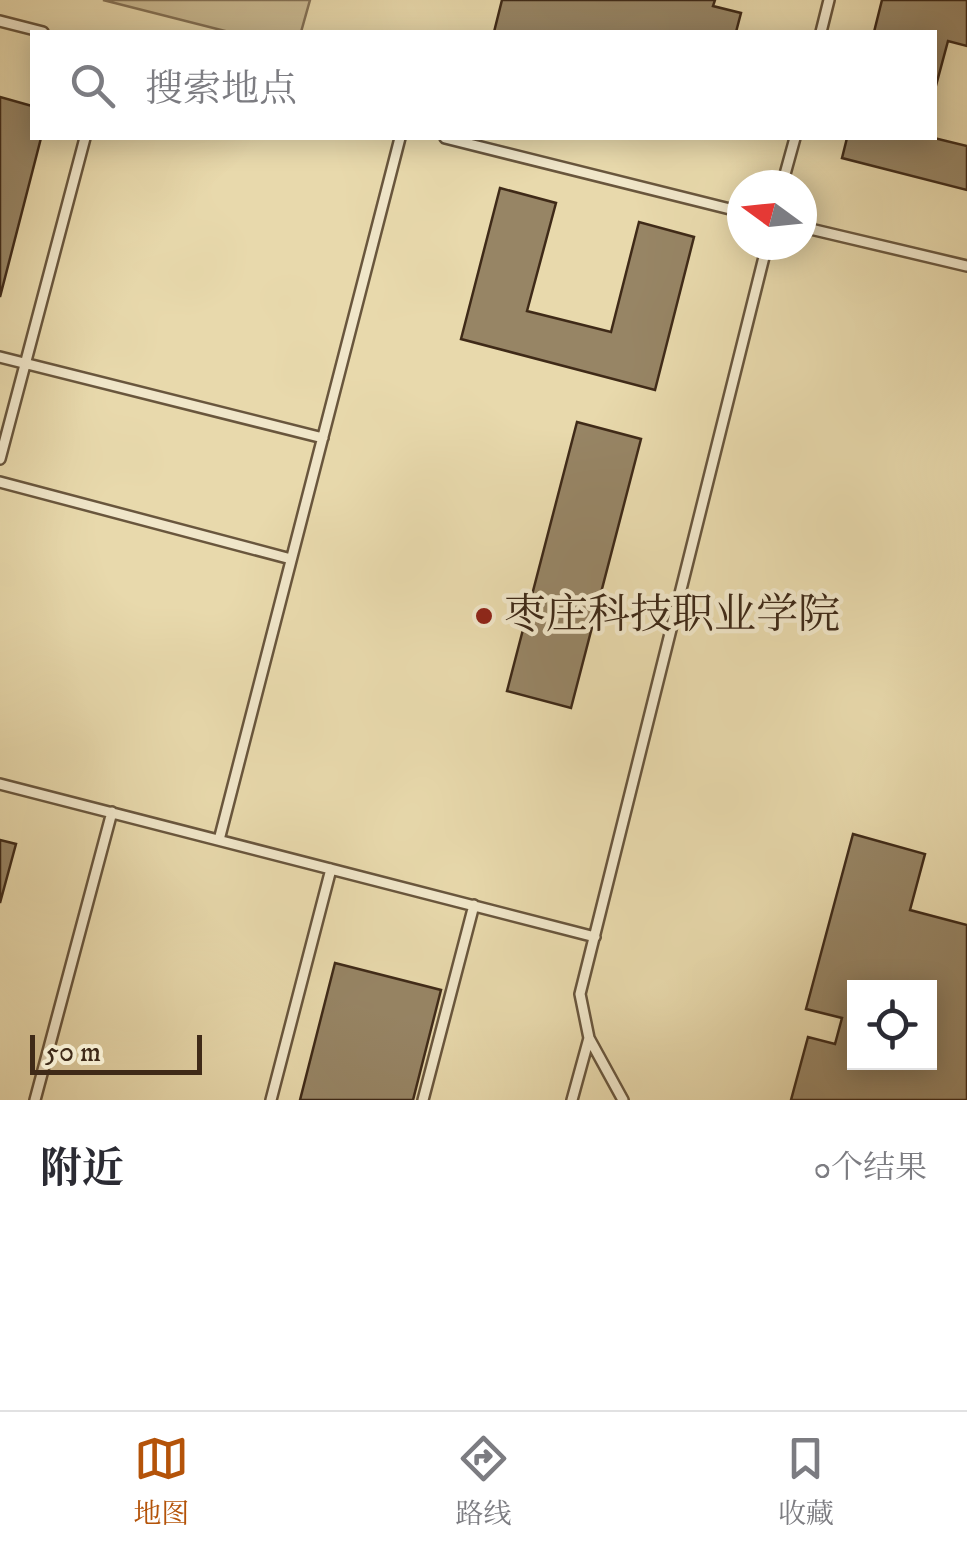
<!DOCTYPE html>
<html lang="zh">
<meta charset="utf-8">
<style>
:root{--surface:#fff;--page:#f7f7f7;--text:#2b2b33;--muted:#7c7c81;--line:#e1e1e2;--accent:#b45309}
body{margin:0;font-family:"IM FELL DW Pica","Noto Serif SC",serif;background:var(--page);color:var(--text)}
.controls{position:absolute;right:30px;bottom:30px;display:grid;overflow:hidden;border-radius:0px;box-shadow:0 5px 25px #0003}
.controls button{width:90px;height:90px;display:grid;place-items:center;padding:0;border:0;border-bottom:2px solid var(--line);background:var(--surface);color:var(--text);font:50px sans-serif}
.compass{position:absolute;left:727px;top:170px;width:90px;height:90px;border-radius:50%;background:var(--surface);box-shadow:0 5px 25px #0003;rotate:285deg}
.scale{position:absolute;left:30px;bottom:25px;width:172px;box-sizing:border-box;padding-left:10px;border:5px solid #3f2a18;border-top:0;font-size:28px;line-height:35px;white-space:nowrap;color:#3f2a18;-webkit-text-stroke:8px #f0e6c9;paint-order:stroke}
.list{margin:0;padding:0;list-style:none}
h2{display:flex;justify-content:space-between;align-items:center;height:130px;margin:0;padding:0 40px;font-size:42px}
h2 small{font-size:32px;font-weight:400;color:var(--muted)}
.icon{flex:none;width:55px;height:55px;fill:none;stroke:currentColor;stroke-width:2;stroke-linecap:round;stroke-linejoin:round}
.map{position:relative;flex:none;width:967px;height:1100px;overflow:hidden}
.search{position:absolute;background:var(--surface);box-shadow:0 5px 25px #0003;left:30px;right:30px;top:30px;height:110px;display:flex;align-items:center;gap:25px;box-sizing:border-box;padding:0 35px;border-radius:0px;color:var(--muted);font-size:38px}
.sheet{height:310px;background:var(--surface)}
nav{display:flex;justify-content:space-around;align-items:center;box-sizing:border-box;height:140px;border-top:2px solid var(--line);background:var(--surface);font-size:28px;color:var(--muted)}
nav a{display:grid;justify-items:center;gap:5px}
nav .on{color:var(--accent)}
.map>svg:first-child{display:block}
.green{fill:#cbbb93;stroke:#857256;stroke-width:2.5}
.building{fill:#978565;stroke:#3f2a18;stroke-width:2.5;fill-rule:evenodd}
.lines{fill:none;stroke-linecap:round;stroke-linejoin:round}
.lane-casing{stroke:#69563d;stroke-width:14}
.lane{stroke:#f0e6c9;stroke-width:9}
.poi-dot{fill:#8f2418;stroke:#f0e6c9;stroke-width:4}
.labels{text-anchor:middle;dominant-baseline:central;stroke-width:9;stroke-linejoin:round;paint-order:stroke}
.poi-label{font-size:42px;fill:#3f2a18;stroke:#f0e6c9;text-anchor:start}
</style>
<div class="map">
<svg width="967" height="1100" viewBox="0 0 967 1100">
<rect width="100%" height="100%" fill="#e8d9ac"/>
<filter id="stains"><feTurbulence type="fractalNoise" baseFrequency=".002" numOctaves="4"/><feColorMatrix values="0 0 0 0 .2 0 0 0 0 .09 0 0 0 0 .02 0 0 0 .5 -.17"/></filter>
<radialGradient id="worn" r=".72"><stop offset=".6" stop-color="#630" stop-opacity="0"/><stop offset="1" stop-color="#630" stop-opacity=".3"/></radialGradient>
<path class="green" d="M103,0H310L301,32H229Z"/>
<path class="building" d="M502,0H715L713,6L741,13L736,32H494Z
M882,0H967V46L948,41L934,93V32H874Z
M0,97L32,106V138H41L0,297Z
M847,138H934L967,146V190L842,158Z
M500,188L556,203L527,311L611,332L639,222L694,237L655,390L461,339Z
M577,422L641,439L571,708L507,691Z
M853,834L925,854L910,910L967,925V1100H791L808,1037L835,1044L842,1018L806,1009ZM854,988H930V1062H854Z
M0,840L16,844L0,903Z
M335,963L441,990L413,1100H300Z"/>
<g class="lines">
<defs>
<path id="lane" d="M0,21L43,32
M821,32L829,0
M445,138L742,212
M782,185L795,138
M802,227L967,266
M0,357L323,438
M0,459L85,138
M0,482L291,559
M0,784L595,937
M219,840L400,138
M35,1100L112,812
M271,1100L331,869
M423,1100L474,905
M572,1100L589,1038
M623,1100L589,1038L580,994L767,245"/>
</defs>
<use href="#lane" class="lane-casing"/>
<use href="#lane" class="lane"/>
</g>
<circle class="poi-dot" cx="484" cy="616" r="10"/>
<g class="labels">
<g class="poi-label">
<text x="504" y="616">枣庄科技职业学院</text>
</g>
</g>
<rect width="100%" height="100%" filter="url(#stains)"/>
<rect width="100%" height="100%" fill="url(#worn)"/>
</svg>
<div class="controls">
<button><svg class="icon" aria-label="locate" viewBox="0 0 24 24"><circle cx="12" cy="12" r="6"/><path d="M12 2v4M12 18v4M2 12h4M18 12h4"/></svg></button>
</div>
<svg class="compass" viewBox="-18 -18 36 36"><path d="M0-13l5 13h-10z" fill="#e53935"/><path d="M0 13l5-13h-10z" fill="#7c7c81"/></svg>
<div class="scale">50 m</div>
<div class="search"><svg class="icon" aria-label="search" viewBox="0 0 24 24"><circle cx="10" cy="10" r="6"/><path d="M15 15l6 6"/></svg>搜索地点</div>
</div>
<section class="sheet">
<h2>附近<small>0个结果</small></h2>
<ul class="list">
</ul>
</section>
<nav>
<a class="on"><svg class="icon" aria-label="map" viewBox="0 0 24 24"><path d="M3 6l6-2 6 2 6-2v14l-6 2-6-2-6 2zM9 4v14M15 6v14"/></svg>地图</a>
<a><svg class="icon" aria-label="directions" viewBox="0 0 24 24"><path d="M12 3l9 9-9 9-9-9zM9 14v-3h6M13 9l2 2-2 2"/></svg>路线</a>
<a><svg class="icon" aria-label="saved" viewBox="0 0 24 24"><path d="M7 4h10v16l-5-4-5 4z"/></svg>收藏</a>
</nav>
